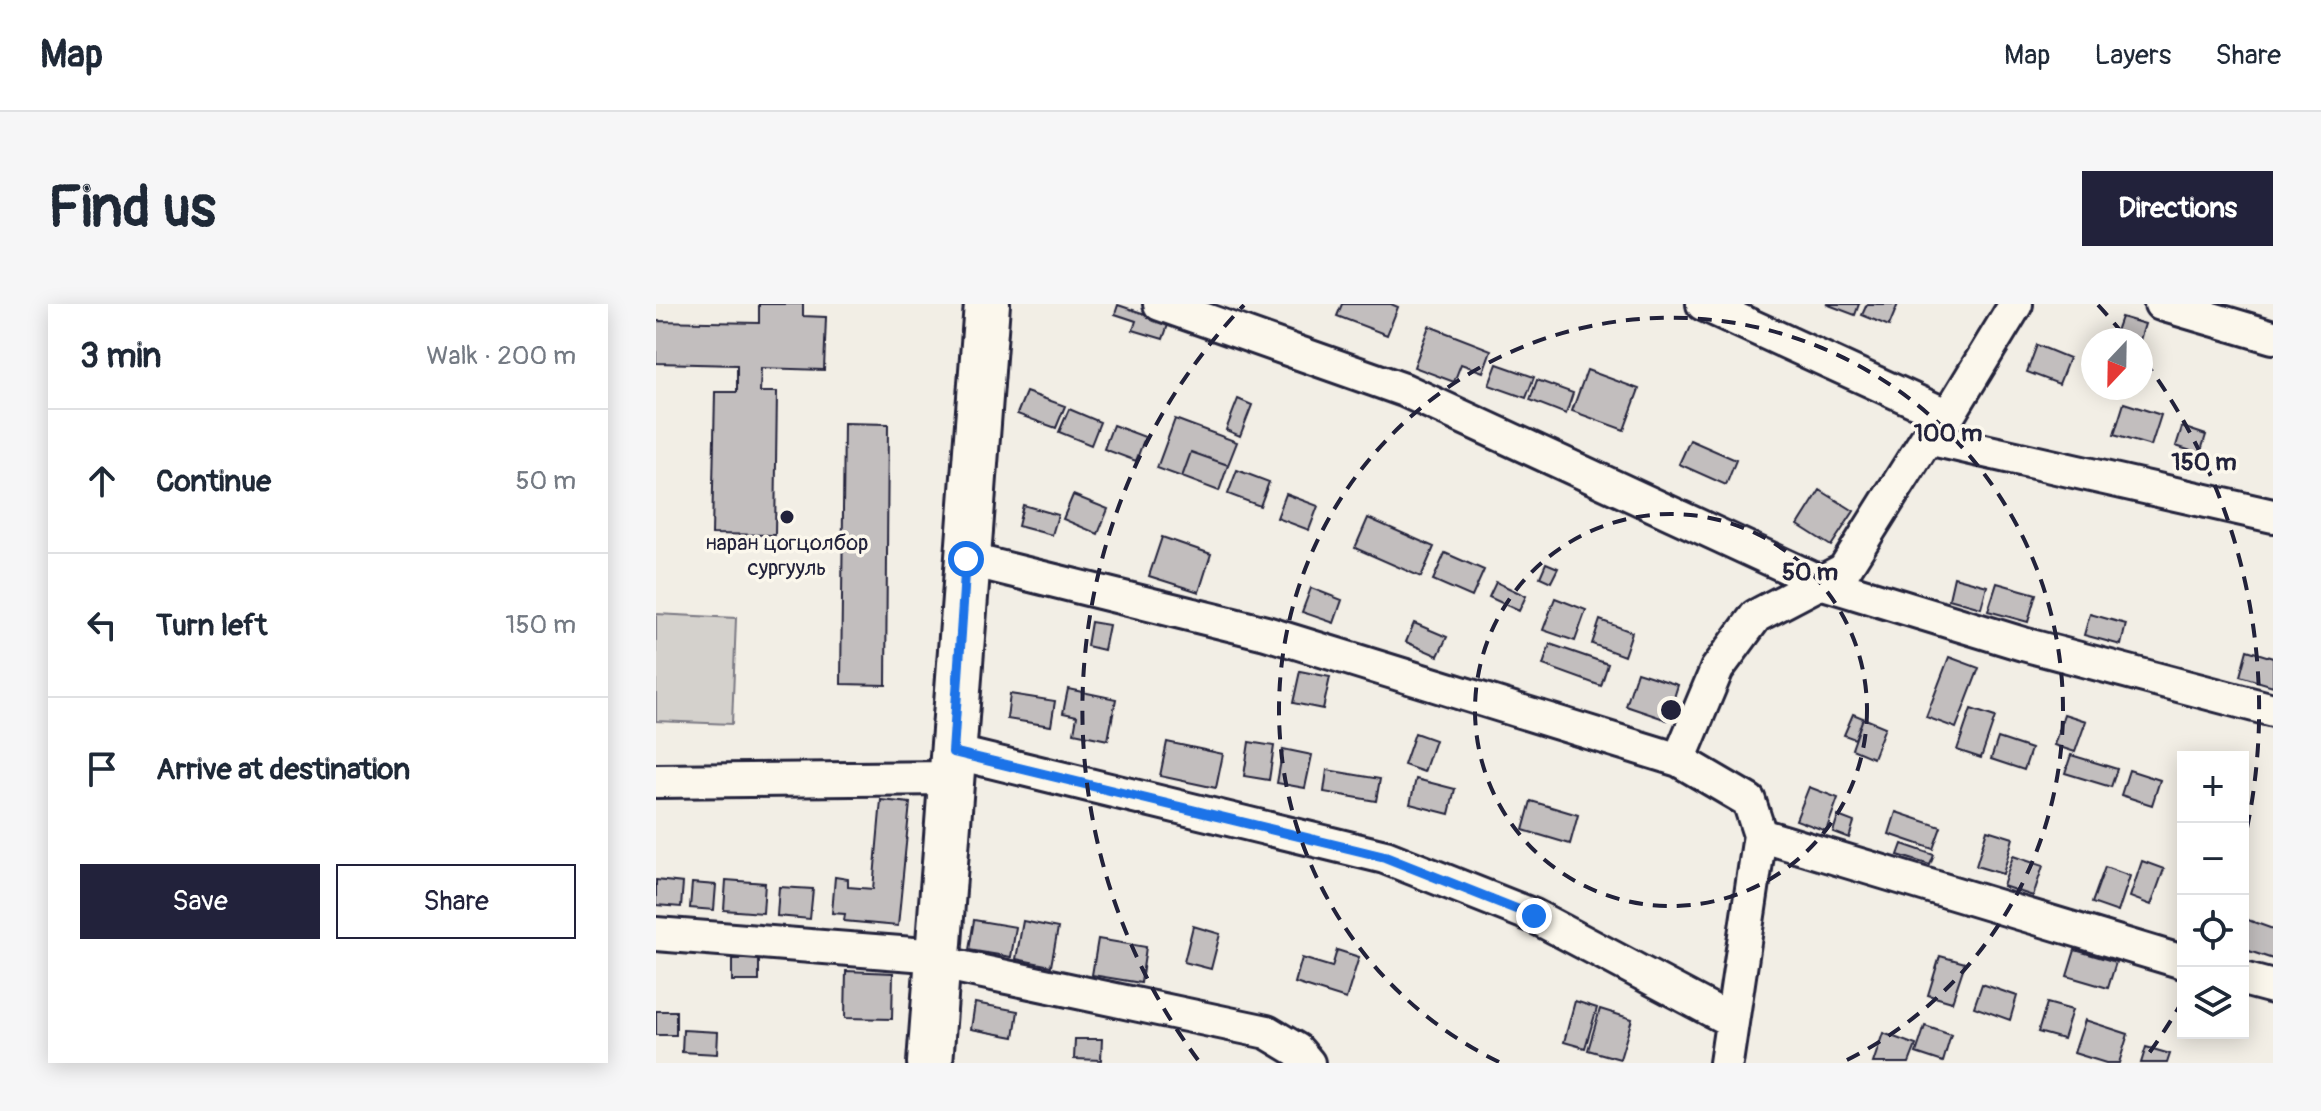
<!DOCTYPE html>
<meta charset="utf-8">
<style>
:root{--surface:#fff;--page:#f6f6f7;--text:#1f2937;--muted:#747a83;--line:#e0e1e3;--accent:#22223b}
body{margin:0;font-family:Pangolin,sans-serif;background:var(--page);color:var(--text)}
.controls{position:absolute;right:24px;bottom:24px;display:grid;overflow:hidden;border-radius:0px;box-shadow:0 4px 20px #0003}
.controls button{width:72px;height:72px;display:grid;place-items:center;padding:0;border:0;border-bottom:2px solid var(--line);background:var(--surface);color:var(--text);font:40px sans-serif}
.compass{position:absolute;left:1425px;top:24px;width:72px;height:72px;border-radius:50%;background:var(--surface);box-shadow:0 4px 20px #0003;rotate:202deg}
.stop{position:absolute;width:24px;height:24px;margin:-18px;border:6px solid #1a73e8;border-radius:50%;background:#fff}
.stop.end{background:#1a73e8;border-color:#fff;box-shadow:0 2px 8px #0008}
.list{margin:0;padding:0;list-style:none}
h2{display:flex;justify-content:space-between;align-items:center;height:104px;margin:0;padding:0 32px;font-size:34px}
h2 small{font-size:26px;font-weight:400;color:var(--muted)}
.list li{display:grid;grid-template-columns:52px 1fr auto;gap:24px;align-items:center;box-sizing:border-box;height:144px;padding:0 32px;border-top:2px solid var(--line)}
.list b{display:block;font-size:30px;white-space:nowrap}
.list em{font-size:26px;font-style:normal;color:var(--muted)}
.actions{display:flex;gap:16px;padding:24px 32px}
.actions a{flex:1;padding:18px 0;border:2px solid var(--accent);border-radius:0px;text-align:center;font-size:28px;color:var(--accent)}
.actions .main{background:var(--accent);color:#fff}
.icon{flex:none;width:44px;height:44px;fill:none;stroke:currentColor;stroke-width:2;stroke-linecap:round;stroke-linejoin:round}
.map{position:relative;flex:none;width:1617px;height:759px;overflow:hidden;border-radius:0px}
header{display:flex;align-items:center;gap:48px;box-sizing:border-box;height:112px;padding:0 40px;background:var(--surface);border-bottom:2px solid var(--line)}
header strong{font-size:38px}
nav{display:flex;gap:44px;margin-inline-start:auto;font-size:28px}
.intro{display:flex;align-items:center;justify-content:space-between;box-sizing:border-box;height:192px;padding:0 48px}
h1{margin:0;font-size:56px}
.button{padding:20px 36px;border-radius:0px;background:var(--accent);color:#fff;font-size:28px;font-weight:700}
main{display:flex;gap:48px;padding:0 48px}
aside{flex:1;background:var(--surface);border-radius:0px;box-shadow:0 4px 20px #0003}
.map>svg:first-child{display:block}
.park{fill:#d4d1cc;stroke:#7b7a84;stroke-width:2}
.building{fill:#c2bebe;stroke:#22223b;stroke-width:2}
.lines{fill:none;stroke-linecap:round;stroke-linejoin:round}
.street-casing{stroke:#22223b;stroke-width:38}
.secondary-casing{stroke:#22223b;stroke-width:50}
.street{stroke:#fbf7ec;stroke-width:32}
.secondary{stroke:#fbf7ec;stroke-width:44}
.route{stroke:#1a73e8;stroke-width:10}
.ring{fill:none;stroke:#22223b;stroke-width:4;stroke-dasharray:14 10}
.poi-dot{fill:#22223b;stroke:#fbf7ec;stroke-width:3}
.labels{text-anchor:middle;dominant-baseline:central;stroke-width:7;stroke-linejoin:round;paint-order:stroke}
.poi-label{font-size:22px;fill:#22223b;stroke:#fbf7ec}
.centre{fill:#22223b;stroke:#fbf7ec;stroke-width:4}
.ring-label{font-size:24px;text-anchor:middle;font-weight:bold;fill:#22223b;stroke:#fbf7ec;stroke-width:7;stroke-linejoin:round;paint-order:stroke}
</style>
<header>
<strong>Map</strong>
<nav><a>Map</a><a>Layers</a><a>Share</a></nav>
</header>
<div class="intro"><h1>Find us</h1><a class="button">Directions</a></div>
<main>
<aside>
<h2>3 min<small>Walk · 200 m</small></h2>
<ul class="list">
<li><svg class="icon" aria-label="ahead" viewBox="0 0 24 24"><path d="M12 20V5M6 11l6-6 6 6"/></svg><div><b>Continue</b></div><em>50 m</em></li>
<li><svg class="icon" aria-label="left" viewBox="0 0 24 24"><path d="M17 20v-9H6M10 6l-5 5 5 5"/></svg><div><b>Turn left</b></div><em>150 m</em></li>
<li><svg class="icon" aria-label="arrive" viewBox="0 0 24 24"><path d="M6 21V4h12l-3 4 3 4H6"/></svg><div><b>Arrive at destination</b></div></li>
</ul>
<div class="actions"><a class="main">Save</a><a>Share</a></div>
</aside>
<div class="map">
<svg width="1617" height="759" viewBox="0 0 1617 759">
<rect width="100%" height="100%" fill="#f2eee5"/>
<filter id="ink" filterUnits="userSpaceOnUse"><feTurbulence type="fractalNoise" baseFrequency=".0125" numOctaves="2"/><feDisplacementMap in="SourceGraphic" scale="16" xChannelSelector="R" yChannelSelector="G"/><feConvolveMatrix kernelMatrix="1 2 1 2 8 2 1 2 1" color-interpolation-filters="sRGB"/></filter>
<g filter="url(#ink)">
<path class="park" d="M0,310L80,314L76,420L0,417Z"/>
<path class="building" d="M103,0H147V12L170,13L168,66L105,64L104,88H121L119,231L56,230L59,88H81V61L0,59V17L103,19Z
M686,0H735L742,3L731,31L681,12Z
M1170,0H1203L1199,11Z
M1211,0H1242L1233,22L1206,11Z
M462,1L513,18L507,35L477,26L480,17L459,10Z
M1465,13L1489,20L1484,36H1457Z
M773,22L835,46L827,68L805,60L798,78L758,63Z
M1381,41L1413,54L1403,80L1371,68Z
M841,60L878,73L870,94L833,81Z
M931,66L983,85L968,126L916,107Z
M881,76L917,89L910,110L874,96Z
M370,88L409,102L400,124L361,110Z
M582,95L596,101L584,132L570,126Z
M1468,99L1505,111L1495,142L1458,131Z
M413,105L444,118L435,141L403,128Z
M519,115L581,138L572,161L535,148L526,173L501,164Z
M188,119L232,120L230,381L185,380Z
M457,121L489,133L480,157L448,145Z
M1526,123L1550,131L1544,150L1520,142Z
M1034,136L1080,156L1070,181L1023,160Z
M535,148L572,161L563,187L526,173Z
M581,166L613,178L604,202L572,190Z
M1164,186L1198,207L1175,242L1142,221Z
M630,190L662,202L653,226L621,214Z
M417,191L452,205L442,230L407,215Z
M367,201L402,211L396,231L362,222Z
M712,214L778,243L765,273L699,244Z
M506,233L555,250L543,288L493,272Z
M789,249L828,266L816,293L777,276Z
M890,259L902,264L895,278L884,273Z
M1298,273L1331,282L1325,304L1293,295Z
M840,278L870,292L863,307L833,293Z
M1341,279L1380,290L1372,318L1332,307Z
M655,284L686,296L678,319L646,308Z
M899,294L930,306L919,337L887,326Z
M1434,310L1470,320L1465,341L1428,331Z
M944,316L976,328L968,352L936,340Z
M435,318L453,321L448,346L431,342Z
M758,319L791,333L782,352L750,338Z
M894,340L952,360L945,382L887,361Z
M1591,346L1617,354V382L1584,372Z
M1293,353L1323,364L1300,424L1270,413Z
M644,367L674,373L667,405L637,399Z
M981,368L1022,381L1011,416L970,402Z
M412,385L460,395L452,436L418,429L421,412L407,409Z
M354,390L399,397L395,422L351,415Z
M1315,405L1339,413L1325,454L1301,446Z
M1197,410L1207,414L1199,435L1188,431Z
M1408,410L1430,417L1419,448L1398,441Z
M1207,414L1229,423L1217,454L1196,445Z
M759,429L779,436L768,468L748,461Z
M1342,434L1375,445L1368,466L1335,455Z
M511,438L567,450L560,484L504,472Z
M593,438L618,442L613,476L588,472Z
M627,445L656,451L649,484L621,479Z
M1415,451L1461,465L1455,483L1409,469Z
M671,466L724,475L720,497L668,488Z
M1473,466L1504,476L1496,501L1465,491Z
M760,475L799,485L793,510L754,500Z
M1153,483L1182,494L1170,527L1140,516Z
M225,496L254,499L242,622L188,617L189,610L176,609L179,573L192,575V583L217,585Z
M875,497L922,511L914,540L867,526Z
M1240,508L1285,523L1277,545L1233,530Z
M1182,512L1198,518L1193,534L1177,528Z
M1331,526L1357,534L1347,570L1320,562Z
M1246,540L1278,551L1274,561L1242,551Z
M1357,552L1387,562L1377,592L1347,582Z
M1486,557L1508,565L1495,601L1474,593Z
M1449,563L1474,572L1462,608L1436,599Z
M0,576L27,579L25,603L0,601Z
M70,576L109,579L107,609L68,606Z
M36,579L60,581L58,606L34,604Z
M123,583L157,585L154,615L121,612Z
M1589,615L1617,625V655L1587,645Z
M318,616L360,623L355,653L313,646Z
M367,617L402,624L395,662L360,655Z
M537,622L564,630L555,665L528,658Z
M442,635L490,643L485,679L436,671Z
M681,646L703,653L690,695L639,679L646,654L676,663Z
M1419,646L1460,658L1452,684L1411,672Z
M1284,652L1309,659L1296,698L1272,691Z
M76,655H103V677H76Z
M190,667L237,669L236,715L189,714Z
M1326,680L1361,692L1354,716L1318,703Z
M919,697L941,704L929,744L908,738Z
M319,699L362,707L358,733L315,725Z
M1391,699L1416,706L1407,735L1382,728Z
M944,705L976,715L964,755L932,746Z
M0,707H20V731H0Z
M1429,716L1472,730L1463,759H1450L1418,749Z
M1269,722L1295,731L1287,758L1260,749Z
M27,726L62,728L61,750L26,748Z
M1227,729L1260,741L1253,759H1217Z
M419,735H446L445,756L418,755Z
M1490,743L1514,750L1511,759H1485Z"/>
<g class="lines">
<defs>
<path id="street" d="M504,0L748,86L1164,278L1367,340L1617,406
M1047,0L1292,112
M1505,0L1617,33
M1271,134L1617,212
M310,255L610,329L1023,456
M297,448L729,553L878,612L1076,717
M0,477L295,474
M1104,531L1527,658
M0,630L283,652
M280,658L611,728L641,746L652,759
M1587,675L1617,683
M1070,759L1104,531L1093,497L1023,456L1061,365L1100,312L1188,266L1271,134L1292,112L1360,0"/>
<path id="secondary" d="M274,759L331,0"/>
</defs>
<use href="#street" class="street-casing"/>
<use href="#secondary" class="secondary-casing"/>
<use href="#street" class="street"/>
<use href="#secondary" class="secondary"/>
</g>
</g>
<g class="lines" filter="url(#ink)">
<path class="route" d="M310,255L297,448L729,553L878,612"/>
</g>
<g class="ring">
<circle cx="1015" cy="406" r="196"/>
<path d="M843 758A392 392 0 1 1 1187 758"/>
<path d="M1527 696A588 588 0 0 1 1488 756M542 756A588 588 0 0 1 588 1M1442 1A588 588 0 0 1 1472 36M1488 56A588 588 0 0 1 1588 538"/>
</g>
<circle class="poi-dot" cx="131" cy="213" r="8"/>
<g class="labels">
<g class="poi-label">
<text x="131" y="239">наран цогцолбор<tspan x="131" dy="25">сургууль</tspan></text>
</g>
</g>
<circle cx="1015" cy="406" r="12" class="centre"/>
<g class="ring-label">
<text x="1292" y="137">100 m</text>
<text x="1548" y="166">150 m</text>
<text x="1154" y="276">50 m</text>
</g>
</svg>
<div class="controls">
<button>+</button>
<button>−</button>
<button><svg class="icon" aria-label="locate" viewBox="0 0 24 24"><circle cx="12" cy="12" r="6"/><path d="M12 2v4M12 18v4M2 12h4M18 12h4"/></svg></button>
<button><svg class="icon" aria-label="layers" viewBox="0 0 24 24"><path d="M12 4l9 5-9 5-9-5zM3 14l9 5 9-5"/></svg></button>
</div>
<svg class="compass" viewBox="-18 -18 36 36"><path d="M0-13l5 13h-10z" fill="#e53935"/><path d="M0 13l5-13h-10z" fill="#747a83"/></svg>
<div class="stop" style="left:310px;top:255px"></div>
<div class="stop end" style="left:878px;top:612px"></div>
</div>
</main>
